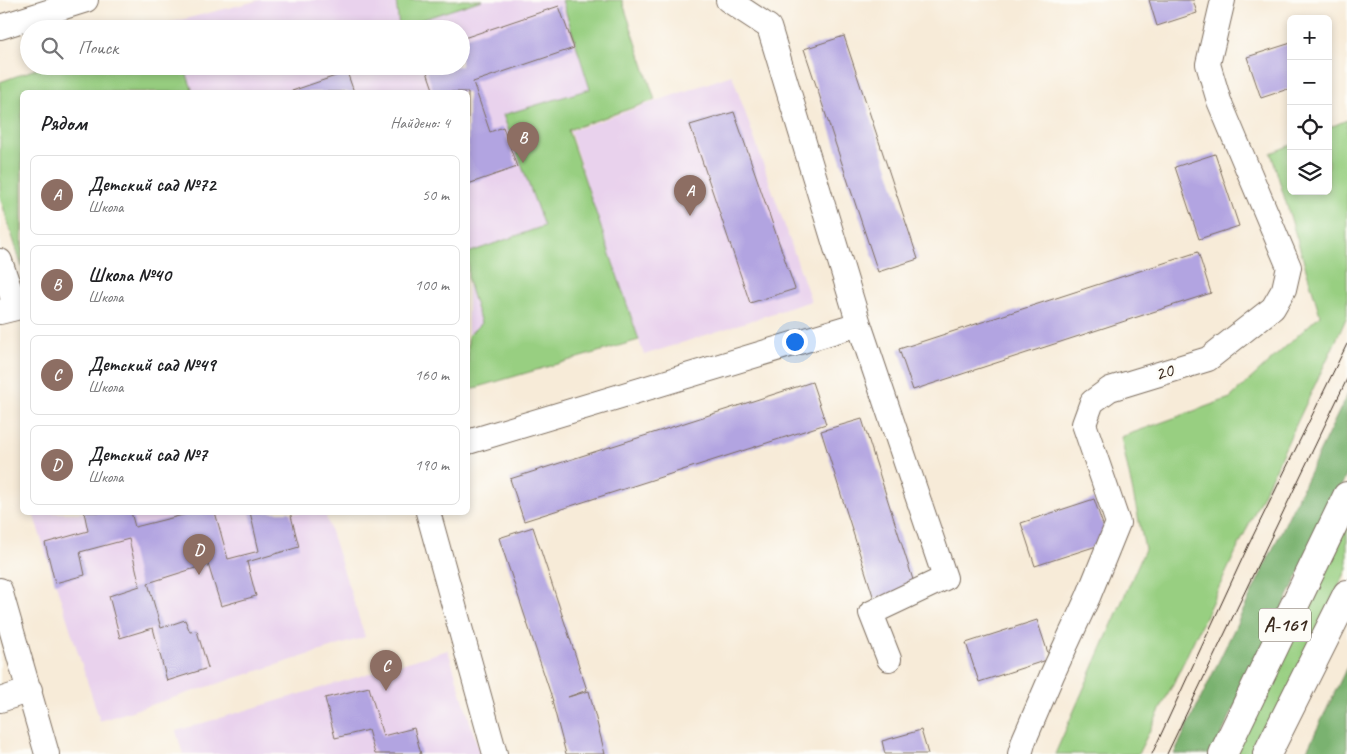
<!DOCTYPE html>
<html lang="ru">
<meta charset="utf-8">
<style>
:root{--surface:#fff;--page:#f6f6f6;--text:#202124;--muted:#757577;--line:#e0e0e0;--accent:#7c3aed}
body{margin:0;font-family:Caveat,sans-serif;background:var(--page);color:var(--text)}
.controls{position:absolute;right:15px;top:15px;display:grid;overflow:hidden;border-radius:8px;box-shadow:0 2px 8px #0003}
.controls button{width:45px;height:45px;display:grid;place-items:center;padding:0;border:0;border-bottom:1px solid var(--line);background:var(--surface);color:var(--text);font:25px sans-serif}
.you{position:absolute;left:794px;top:341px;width:18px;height:18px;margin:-12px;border:4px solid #fff;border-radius:50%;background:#1a73e8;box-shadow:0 0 0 8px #1a73e833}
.badge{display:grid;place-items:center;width:32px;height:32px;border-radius:50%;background:var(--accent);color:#fff;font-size:16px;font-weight:700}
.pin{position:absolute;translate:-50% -41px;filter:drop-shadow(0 1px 2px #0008)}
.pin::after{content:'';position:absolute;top:26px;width:18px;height:15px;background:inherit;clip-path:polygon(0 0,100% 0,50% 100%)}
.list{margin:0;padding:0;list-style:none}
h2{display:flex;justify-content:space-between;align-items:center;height:65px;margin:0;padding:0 20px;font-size:21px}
h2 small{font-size:16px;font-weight:400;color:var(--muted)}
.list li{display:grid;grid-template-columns:32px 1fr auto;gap:15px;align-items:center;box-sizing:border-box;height:80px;margin:0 10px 10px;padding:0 10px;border:1px solid var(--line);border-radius:8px}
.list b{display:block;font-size:19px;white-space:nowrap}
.list p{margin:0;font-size:16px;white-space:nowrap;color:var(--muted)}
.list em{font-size:16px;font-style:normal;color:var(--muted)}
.icon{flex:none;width:28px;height:28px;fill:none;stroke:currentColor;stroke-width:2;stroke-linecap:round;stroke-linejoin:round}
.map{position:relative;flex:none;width:1347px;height:754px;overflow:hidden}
.search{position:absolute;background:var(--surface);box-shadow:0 2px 8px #0003;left:20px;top:20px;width:450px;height:55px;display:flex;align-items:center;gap:12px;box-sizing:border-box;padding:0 18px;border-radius:28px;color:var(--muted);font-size:19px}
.panel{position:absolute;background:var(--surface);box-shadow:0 2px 8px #0003;left:20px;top:90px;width:450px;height:425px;border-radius:8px}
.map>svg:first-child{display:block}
.built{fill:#e9d2ed}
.green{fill:#98cf81;stroke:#6a7c50}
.forest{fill:#7ab26f;stroke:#5a6e46}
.building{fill:#b2a4e1}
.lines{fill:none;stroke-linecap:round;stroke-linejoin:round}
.minor-casing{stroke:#7d6e5f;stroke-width:26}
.highway-casing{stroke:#7d6e5f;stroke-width:30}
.minor{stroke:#fff;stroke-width:24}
.highway{stroke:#fff;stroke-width:28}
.tram{stroke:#3b2a1e;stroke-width:1}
.labels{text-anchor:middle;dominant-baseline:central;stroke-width:5;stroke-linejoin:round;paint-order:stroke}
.shield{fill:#fdfcf7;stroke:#75695f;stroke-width:1}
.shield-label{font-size:19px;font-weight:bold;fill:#3b2a1e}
.street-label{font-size:20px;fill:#3b2a1e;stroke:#fdfcf7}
</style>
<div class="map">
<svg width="1347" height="754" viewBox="0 0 1347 754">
<rect width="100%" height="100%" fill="#fdfcf7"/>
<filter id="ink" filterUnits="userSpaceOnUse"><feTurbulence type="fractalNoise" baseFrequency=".02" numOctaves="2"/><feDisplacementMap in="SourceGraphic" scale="10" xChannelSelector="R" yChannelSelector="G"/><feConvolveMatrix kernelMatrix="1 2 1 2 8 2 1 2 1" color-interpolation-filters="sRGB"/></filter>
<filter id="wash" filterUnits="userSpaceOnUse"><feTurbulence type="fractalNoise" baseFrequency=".0096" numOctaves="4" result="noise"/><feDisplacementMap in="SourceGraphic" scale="20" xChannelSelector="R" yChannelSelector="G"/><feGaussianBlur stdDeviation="1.12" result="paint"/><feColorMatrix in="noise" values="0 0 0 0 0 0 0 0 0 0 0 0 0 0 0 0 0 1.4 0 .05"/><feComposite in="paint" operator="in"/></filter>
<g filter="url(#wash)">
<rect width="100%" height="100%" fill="#f7ebd8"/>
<path class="built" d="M260,0H622L655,100L568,130L606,244L570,131L732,75L811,301L644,355L639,340L468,390V92H22V267L0,197V82L44,66H461V29H151L169,23Z
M33,513H325L365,637L100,721Z
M448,650L480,754H183L176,731Z"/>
<path class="green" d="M396,0H482L399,27Z
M562,0H622L655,100L568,130L639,340L468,390V336L481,323L468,281V253L544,226L503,115L590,89Z
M44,66H184L193,92H22V267L0,197V82Z
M1347,120V316L1340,332L1177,676L1138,754H1055L1145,549L1121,437L1230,398L1320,315L1271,153L1291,145V191H1328V128Z
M1347,514V569L1257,754H1231Z"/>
<path class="forest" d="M1347,395V474L1212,754H1174Z
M1347,667V754H1305Z"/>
<g id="blocks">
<path class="building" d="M1149,0H1193L1197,13L1157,26Z
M559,6L574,48L473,82L490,132L503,127L517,167L468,184V92H434L425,66H461V39Z
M844,36L918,259L878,272L804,49Z
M1291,43V88L1261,98L1247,57Z
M347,72L354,92H289Z
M734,112L795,289L750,303L690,125Z
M1215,154L1239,226L1199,239L1175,167Z
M1198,252L1211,293L913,390L899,349Z
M812,382L826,424L524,521L510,479Z
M862,419L915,586L874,599L821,431Z
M1094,499L1109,542L1035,566L1021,523Z
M84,512H131L135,527L187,514V512H215L228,559L259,551L250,512H290L299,547L247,562L256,596L221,606L208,564L148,583L161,628L185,620L190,632L197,631L208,668L167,681L153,628L120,638L109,596L140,586L129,539L80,552L85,575L55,583L45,543L88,531Z
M533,527L587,690L568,697L589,691L605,754H566L552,701H553L499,538Z
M1037,620L1050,659L979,682L966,643Z
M369,687L383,736L414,728L421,754H375L368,730L335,738L325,698Z
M921,730L928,754H885L882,741Z"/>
</g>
</g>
<g filter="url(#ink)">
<use href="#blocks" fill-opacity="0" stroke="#7d6e5f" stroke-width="1"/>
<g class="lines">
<defs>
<path id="minor" d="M0,27L86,0
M0,261L16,308L0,312
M859,324L945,578L871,613L889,659
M468,442L859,324L769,27L728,0
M428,512L495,754
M0,590L47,754
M0,700L30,690
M1020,754L1024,740L1052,675L1088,597L1118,523L1084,424L1092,402L1110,389L1208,359L1273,308L1284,289L1289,267L1219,101L1208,64L1223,0"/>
<path id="highway" d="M1223,754L1347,496
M1267,754L1347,594"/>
</defs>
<use href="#minor" class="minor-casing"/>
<use href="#highway" class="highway-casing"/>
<use href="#minor" class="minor"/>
<use href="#highway" class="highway"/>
<path class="tram" d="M1152,754L1249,544L1347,344
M1167,754L1347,379"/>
</g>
</g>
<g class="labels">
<rect class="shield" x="1259" y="608.5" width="52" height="33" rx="4"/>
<g class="shield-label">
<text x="1285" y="625">А-161</text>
</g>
<g class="street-label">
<text transform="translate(1164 372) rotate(-17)">20</text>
</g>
</g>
</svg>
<div class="controls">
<button>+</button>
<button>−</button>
<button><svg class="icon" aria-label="locate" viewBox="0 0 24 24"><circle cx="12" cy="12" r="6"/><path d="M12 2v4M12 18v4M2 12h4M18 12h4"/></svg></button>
<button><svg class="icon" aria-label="layers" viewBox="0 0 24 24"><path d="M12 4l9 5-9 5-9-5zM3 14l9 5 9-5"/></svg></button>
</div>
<div class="you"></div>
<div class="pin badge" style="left:690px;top:216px;background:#8d6e63">A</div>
<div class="pin badge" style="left:523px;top:163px;background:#8d6e63">B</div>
<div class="pin badge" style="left:386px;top:691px;background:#8d6e63">C</div>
<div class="pin badge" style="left:199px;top:575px;background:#8d6e63">D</div>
<div class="search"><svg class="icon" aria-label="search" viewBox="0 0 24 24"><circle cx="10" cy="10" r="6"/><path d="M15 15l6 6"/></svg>Поиск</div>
<section class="panel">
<h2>Рядом<small>Найдено: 4</small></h2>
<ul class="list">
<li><span class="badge" style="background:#8d6e63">A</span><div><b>Детский сад №72</b><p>Школа</p></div><em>50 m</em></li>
<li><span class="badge" style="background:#8d6e63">B</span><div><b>Школа №40</b><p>Школа</p></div><em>100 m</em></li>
<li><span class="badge" style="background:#8d6e63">C</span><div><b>Детский сад №49</b><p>Школа</p></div><em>160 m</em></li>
<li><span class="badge" style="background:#8d6e63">D</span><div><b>Детский сад №7</b><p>Школа</p></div><em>190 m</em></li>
</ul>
</section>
</div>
